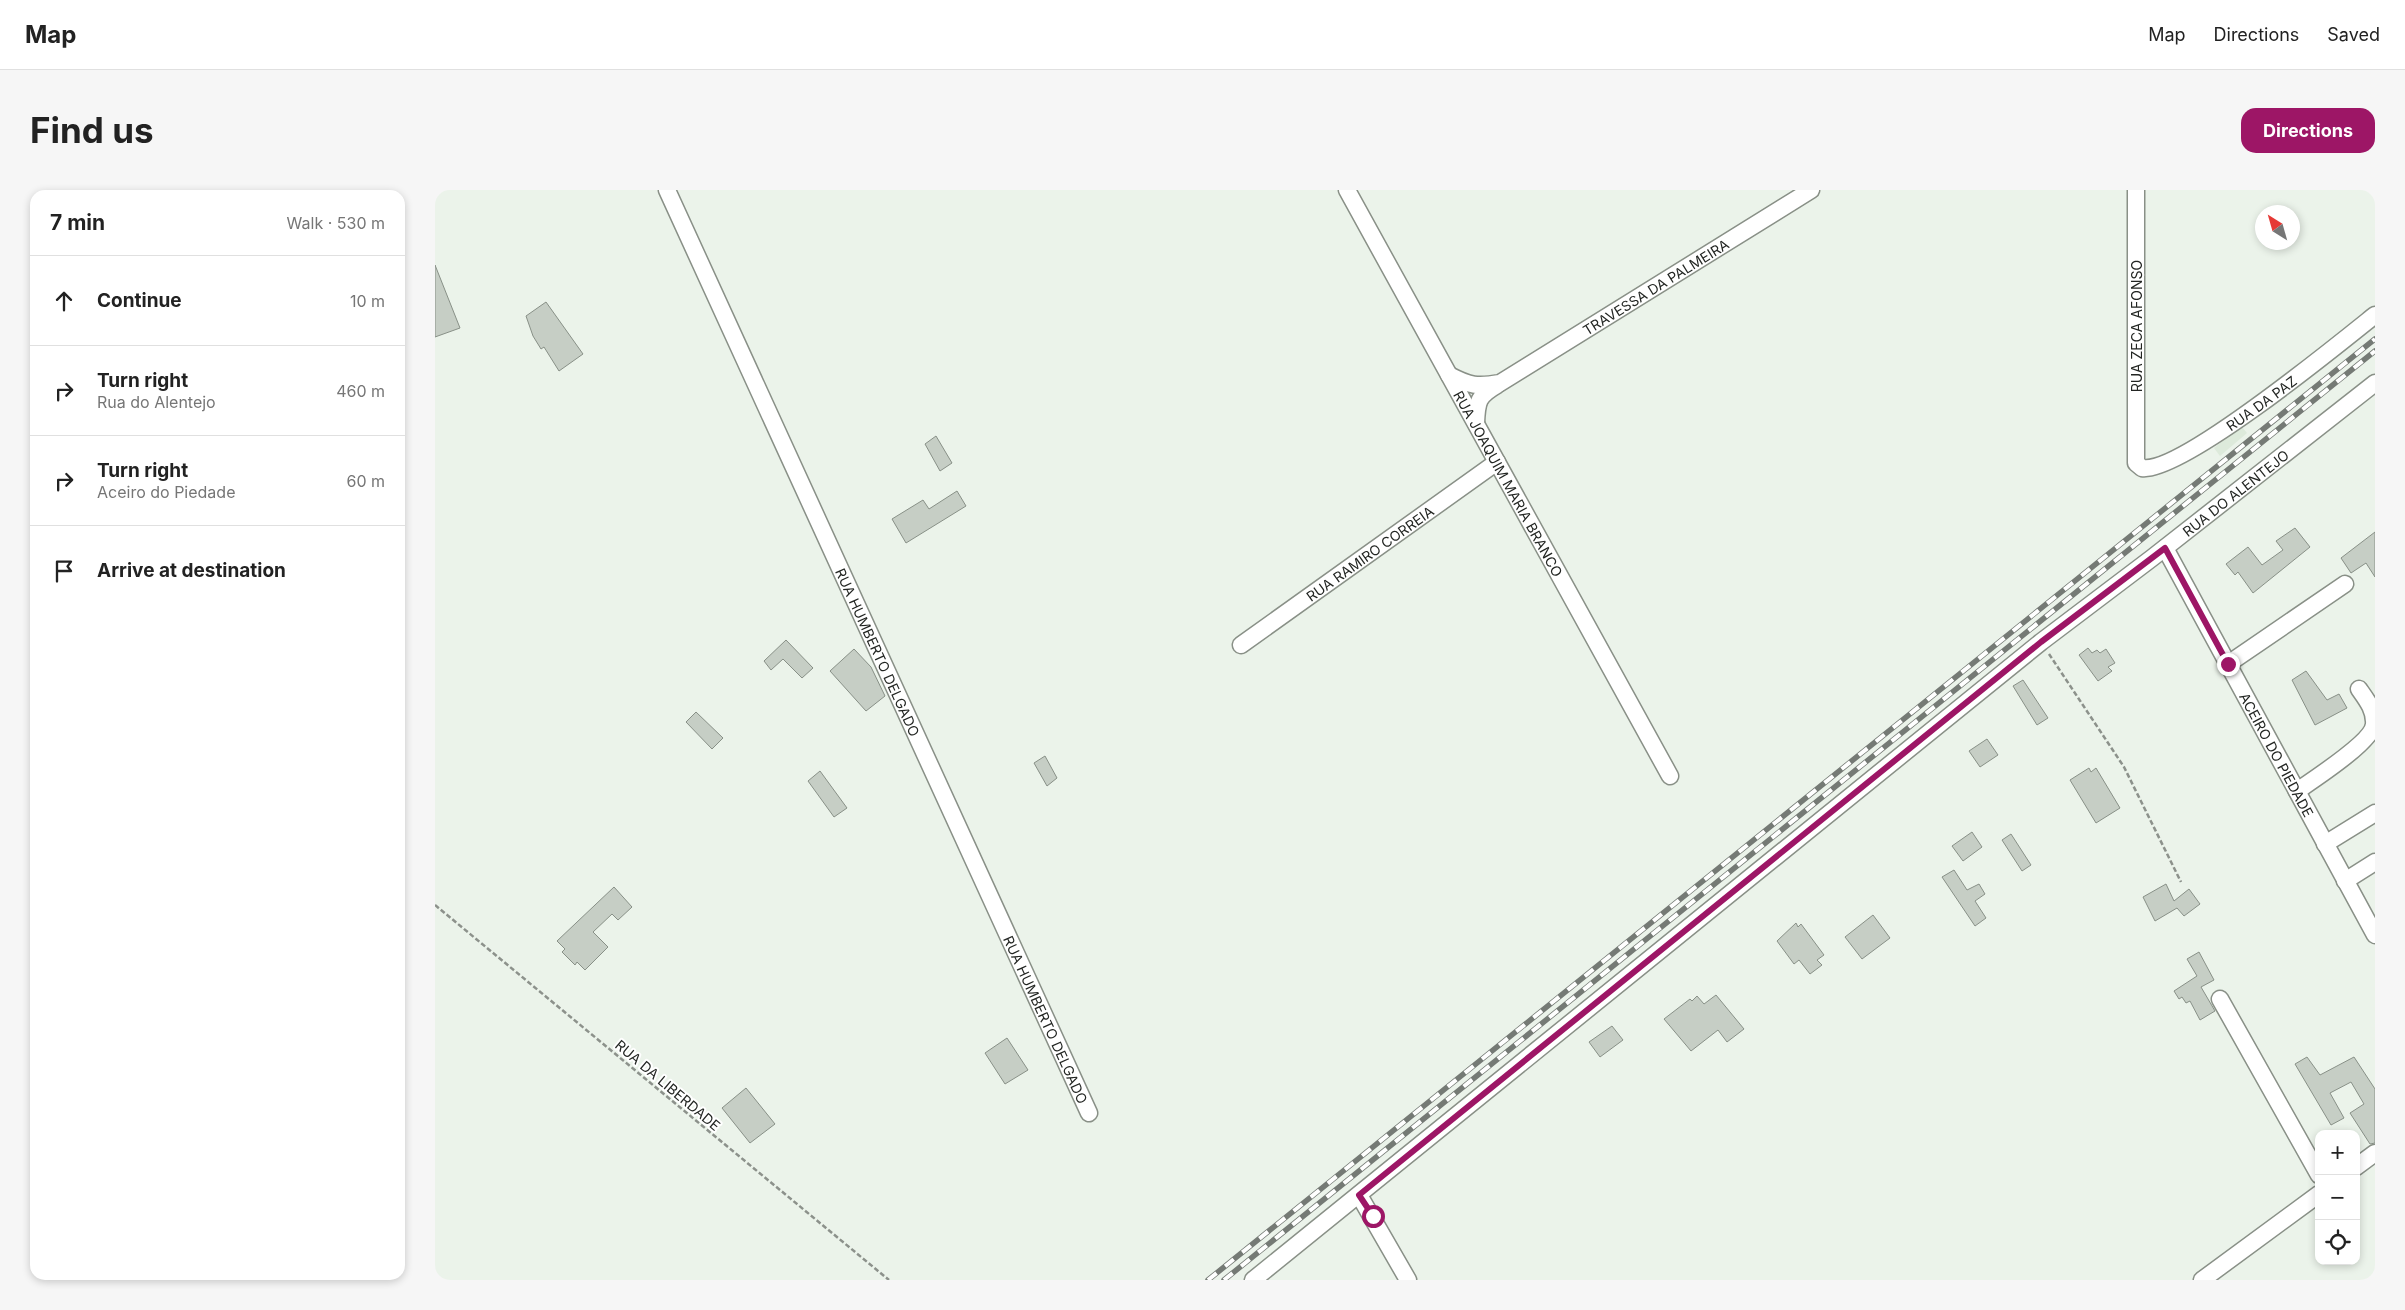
<!DOCTYPE html>
<meta charset="utf-8">
<style>
:root{--surface:#fff;--page:#f6f6f6;--text:#222;--muted:#767676;--line:#e0e0e0;--accent:#9d1666}
body{margin:0;font-family:Inter,sans-serif;background:var(--page);color:var(--text)}
.controls{position:absolute;right:15px;bottom:15px;display:grid;overflow:hidden;border-radius:10px;box-shadow:0 2px 8px #0003}
.controls button{width:45px;height:45px;display:grid;place-items:center;padding:0;border:0;border-bottom:1px solid var(--line);background:var(--surface);color:var(--text);font:25px sans-serif}
.compass{position:absolute;left:1820px;top:15px;width:45px;height:45px;border-radius:50%;background:var(--surface);box-shadow:0 2px 8px #0003;rotate:323deg}
.stop{position:absolute;width:15px;height:15px;margin:-11px;border:4px solid #9d1666;border-radius:50%;background:#fff}
.stop.end{background:#9d1666;border-color:#fff;box-shadow:0 1px 5px #0008}
.list{margin:0;padding:0;list-style:none}
h2{display:flex;justify-content:space-between;align-items:center;height:65px;margin:0;padding:0 20px;font-size:21px}
h2 small{font-size:16px;font-weight:400;color:var(--muted)}
.list li{display:grid;grid-template-columns:32px 1fr auto;gap:15px;align-items:center;box-sizing:border-box;height:90px;padding:0 20px;border-top:1px solid var(--line)}
.list b{display:block;font-size:19px;white-space:nowrap}
.list p{margin:0;font-size:16px;white-space:nowrap;color:var(--muted)}
.list em{font-size:16px;font-style:normal;color:var(--muted)}
.icon{flex:none;width:28px;height:28px;fill:none;stroke:currentColor;stroke-width:2;stroke-linecap:round;stroke-linejoin:round}
.map{position:relative;flex:none;width:1940px;height:1090px;overflow:hidden;border-radius:15px}
header{display:flex;align-items:center;gap:30px;box-sizing:border-box;height:70px;padding:0 25px;background:var(--surface);border-bottom:1px solid var(--line)}
header strong{font-size:24px}
nav{display:flex;gap:28px;margin-inline-start:auto;font-size:18px}
.intro{display:flex;align-items:center;justify-content:space-between;box-sizing:border-box;height:120px;padding:0 30px}
h1{margin:0;font-size:35px}
.button{padding:12px 22px;border-radius:15px;background:var(--accent);color:#fff;font-size:18px;font-weight:700}
main{display:flex;gap:30px;padding:0 30px}
aside{flex:1;background:var(--surface);border-radius:15px;box-shadow:0 2px 8px #0003}
.map>svg:first-child{display:block}
.built{fill:#ddeadb}
.building{fill:#c6cec5;stroke:#889087}
.lines{fill:none;stroke-linecap:round;stroke-linejoin:round}
.minor-casing{stroke:#899087;stroke-width:19}
.path{stroke:#8c918b;stroke-width:2.5;stroke-dasharray:5 2.5;stroke-linecap:butt}
.minor{stroke:#fff;stroke-width:16}
.rail-casing{stroke:#757a75;stroke-width:5.5}
.rail{stroke:#fff;stroke-width:4;stroke-dasharray:11;stroke-linecap:butt}
.route{stroke:#9d1666;stroke-width:6}
.labels{text-anchor:middle;dominant-baseline:central;stroke-width:4;stroke-linejoin:round;paint-order:stroke}
.street-label{font-size:14px;fill:#232623;stroke:#fff}
</style>
<header>
<strong>Map</strong>
<nav><a>Map</a><a>Directions</a><a>Saved</a></nav>
</header>
<div class="intro"><h1>Find us</h1><a class="button">Directions</a></div>
<main>
<aside>
<h2>7 min<small>Walk · 530 m</small></h2>
<ul class="list">
<li><svg class="icon" aria-label="ahead" viewBox="0 0 24 24"><path d="M12 20V5M6 11l6-6 6 6"/></svg><div><b>Continue</b></div><em>10 m</em></li>
<li><svg class="icon" aria-label="right" viewBox="0 0 24 24"><path d="M7 20v-9h11M14 6l5 5-5 5"/></svg><div><b>Turn right</b><p>Rua do Alentejo</p></div><em>460 m</em></li>
<li><svg class="icon" aria-label="right" viewBox="0 0 24 24"><path d="M7 20v-9h11M14 6l5 5-5 5"/></svg><div><b>Turn right</b><p>Aceiro do Piedade</p></div><em>60 m</em></li>
<li><svg class="icon" aria-label="arrive" viewBox="0 0 24 24"><path d="M6 21V4h12l-3 4 3 4H6"/></svg><div><b>Arrive at destination</b></div></li>
</ul>
</aside>
<div class="map">
<svg width="1940" height="1090" viewBox="0 0 1940 1090">
<rect width="100%" height="100%" fill="#ebf3ea"/>
<path class="built" d="M1806,236L1812,243L1785,266L1779,258Z"/>
<path class="building" d="M0,75L25,138L0,147Z
M111,112L148,164L124,181L109,157L106,159L98,146L91,126Z
M501,246L517,273L505,281L490,254Z
M522,301L531,316L471,353L457,329L488,310L494,319Z
M1860,338L1875,357L1818,403L1803,382L1800,385L1791,374L1813,357L1827,375L1848,360L1841,351Z
M1940,342V387L1931,373L1916,383L1906,368Z
M351,450L378,478L367,488L348,469L336,480L329,471Z
M1653,458L1657,463L1662,460L1665,463L1671,459L1680,473L1673,477L1677,481L1663,491L1644,465Z
M419,459L436,477L450,506L431,521L395,481Z
M1871,481L1892,510L1904,504L1912,518L1880,535L1857,490Z
M1588,490L1613,528L1602,535L1578,496Z
M261,522L288,548L277,559L251,532Z
M1552,549L1563,565L1545,577L1534,561Z
M610,566L622,588L612,596L599,573Z
M1654,578L1656,582L1661,578L1685,618L1661,633L1635,590Z
M385,581L412,618L399,627L373,591Z
M1537,642L1547,657L1528,671L1517,656Z
M1576,644L1596,675L1587,681L1567,650Z
M1519,680L1532,700L1544,694L1550,704L1540,711L1551,728L1540,736L1507,687Z
M1731,694L1739,711L1754,699L1765,714L1749,726L1742,718L1720,731L1708,707Z
M179,697L197,717L183,730L177,724L158,742L173,757L150,780L142,772L140,775L127,762L130,759L122,751Z
M1438,725L1455,748L1427,769L1410,747Z
M1361,733L1363,737L1366,734L1389,765L1382,770L1387,775L1375,784L1364,770L1359,774L1342,751Z
M1764,762L1779,790L1766,797L1780,821L1765,830L1755,811L1751,813L1747,807L1744,809L1739,801L1762,786L1752,769Z
M1281,805L1309,839L1292,852L1283,840L1256,861L1229,829L1255,809L1257,811L1262,806L1269,814Z
M1177,836L1188,850L1165,867L1154,852Z
M572,848L593,880L570,894L550,863Z
M1872,867L1885,885L1919,867L1940,899V953L1935,954L1915,923L1929,914L1916,892L1895,903L1909,928L1896,935L1860,874Z
M311,898L340,934L315,953L287,918Z"/>
<g class="lines">
<defs>
<g id="minor">
<path id="s1" d="M232,0L654,923"/>
<path id="s2" d="M912,0L1235,586"/>
<path id="s3" d="M1701,0V273L1707,278C1745,284 1905,153 1940,125"/>
<path id="s4" d="M1014,185C1035,196 1042,197 1065,193L1376,0"/>
<path d="M1041,233C1042,211 1043,206 1062,195"/>
<path id="s5" d="M1730,358L1940,745"/>
<path id="s6" d="M806,455L1062,272"/>
<path d="M1793,474L1910,394"/>
<path d="M1862,601C1878,590 1938,551 1939,534C1940,520 1931,509 1924,499"/>
<path d="M1890,654L1940,623"/>
<path d="M1910,691L1940,672"/>
<path d="M1785,809L1884,985"/>
<path d="M1921,977L1940,963"/>
<path d="M924,1005L973,1090"/>
<path id="s7" d="M818,1090L1606,452L1717,368L1940,193"/>
<path d="M1767,1090L1884,1004"/>
</g>
</defs>
<use href="#minor" class="minor-casing"/>
<path class="path" d="M1614,464L1689,577L1746,692
M0,715L454,1090"/>
<use href="#minor" class="minor"/>
<defs>
<path id="rail" d="M773,1090L1940,149
M789,1090L1940,161"/>
</defs>
<use href="#rail" class="rail-casing"/>
<use href="#rail" class="rail"/>
</g>
<g class="lines">
<path class="route" d="M938,1026L924,1005L1606,452L1730,358L1793,474"/>
</g>
<g class="labels">
<g class="street-label">
<text stroke="none"><textPath href="#s4" startOffset="236">TRAVESSA DA PALMEIRA</textPath></text>
<text transform="translate(1701 136) rotate(-90)">RUA ZECA AFONSO</text>
<text stroke="none"><textPath href="#s3" startOffset="418">RUA DA PAZ</textPath></text>
<text stroke="none"><textPath href="#s2" startOffset="335">RUA JOAQUIM MARIA BRANCO</textPath></text>
<text stroke="none"><textPath href="#s7" startOffset="1259">RUA DO ALENTEJO</textPath></text>
<text stroke="none"><textPath href="#s6" startOffset="158">RUA RAMIRO CORREIA</textPath></text>
<text stroke="none"><textPath href="#s1" startOffset="508">RUA HUMBERTO DELGADO</textPath></text>
<text stroke="none"><textPath href="#s5" startOffset="235">ACEIRO DO PIEDADE</textPath></text>
<text stroke="none"><textPath href="#s1" startOffset="912">RUA HUMBERTO DELGADO</textPath></text>
<text transform="translate(233 895) rotate(40)">RUA DA LIBERDADE</text>
</g>
</g>
</svg>
<div class="controls">
<button>+</button>
<button>−</button>
<button><svg class="icon" aria-label="locate" viewBox="0 0 24 24"><circle cx="12" cy="12" r="6"/><path d="M12 2v4M12 18v4M2 12h4M18 12h4"/></svg></button>
</div>
<svg class="compass" viewBox="-18 -18 36 36"><path d="M0-13l5 13h-10z" fill="#e53935"/><path d="M0 13l5-13h-10z" fill="#767676"/></svg>
<div class="stop" style="left:938px;top:1026px"></div>
<div class="stop end" style="left:1793px;top:474px"></div>
</div>
</main>
